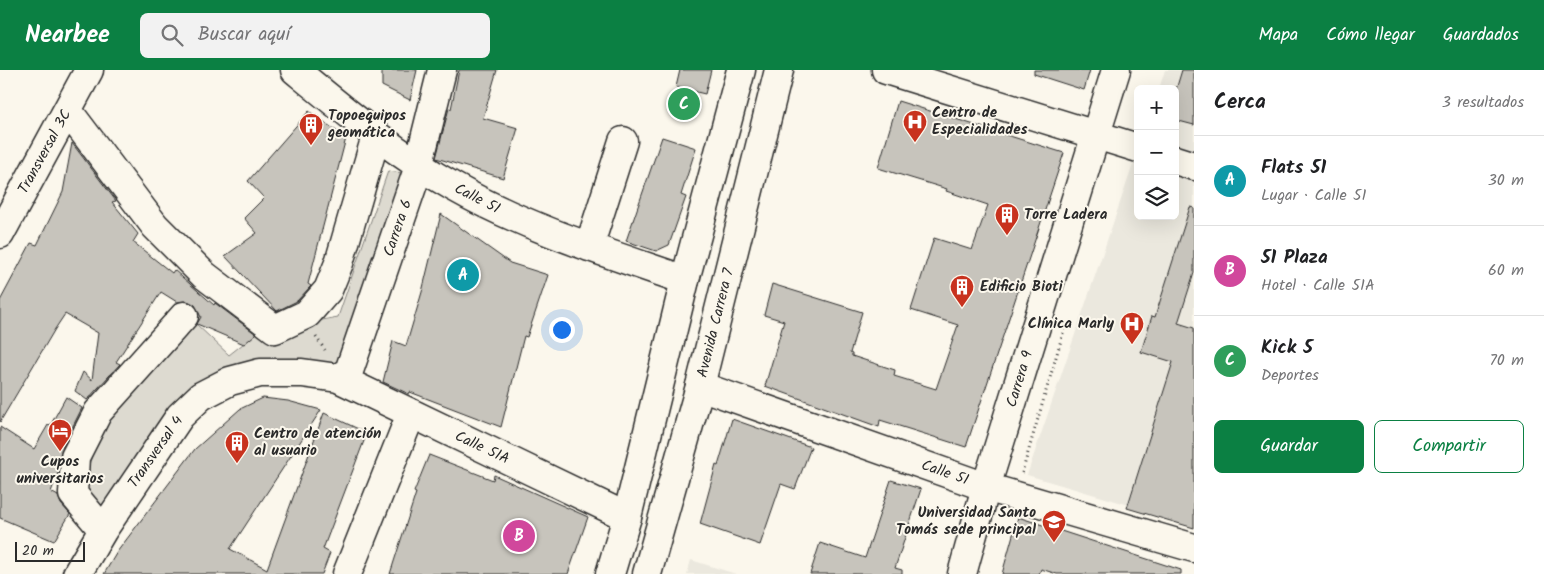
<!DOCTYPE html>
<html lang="es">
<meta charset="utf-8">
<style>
:root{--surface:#fff;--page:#f2f2f2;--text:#202124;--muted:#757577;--line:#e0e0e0;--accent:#0b8043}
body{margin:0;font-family:Kalam,sans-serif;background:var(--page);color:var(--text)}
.controls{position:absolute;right:15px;top:15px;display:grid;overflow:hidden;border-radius:8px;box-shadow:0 5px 20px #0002}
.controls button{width:45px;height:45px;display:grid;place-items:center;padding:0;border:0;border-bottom:1px solid var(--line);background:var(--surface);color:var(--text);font:25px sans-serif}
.scale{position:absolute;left:15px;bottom:12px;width:70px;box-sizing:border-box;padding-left:5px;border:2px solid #2b2b2b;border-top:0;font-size:14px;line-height:18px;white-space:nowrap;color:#2b2b2b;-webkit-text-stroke:4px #fbf7ec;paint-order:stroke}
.you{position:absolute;left:561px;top:259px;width:18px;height:18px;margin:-12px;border:4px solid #fff;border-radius:50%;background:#1a73e8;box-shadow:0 0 0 8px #1a73e833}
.badge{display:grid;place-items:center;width:32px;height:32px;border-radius:50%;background:var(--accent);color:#fff;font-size:16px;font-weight:700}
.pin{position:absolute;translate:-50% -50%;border:2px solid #fff;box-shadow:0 1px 5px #0006}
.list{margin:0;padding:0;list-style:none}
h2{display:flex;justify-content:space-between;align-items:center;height:65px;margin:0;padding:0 20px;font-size:21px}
h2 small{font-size:16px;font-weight:400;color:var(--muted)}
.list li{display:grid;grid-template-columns:32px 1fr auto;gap:15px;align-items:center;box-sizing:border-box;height:90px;padding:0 20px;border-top:1px solid var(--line)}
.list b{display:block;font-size:19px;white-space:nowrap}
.list p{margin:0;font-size:16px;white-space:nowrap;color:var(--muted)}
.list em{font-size:16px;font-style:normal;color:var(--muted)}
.actions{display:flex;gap:10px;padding:15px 20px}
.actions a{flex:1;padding:11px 0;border:1px solid var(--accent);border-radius:8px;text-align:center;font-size:18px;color:var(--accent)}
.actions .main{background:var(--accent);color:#fff}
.icon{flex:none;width:28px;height:28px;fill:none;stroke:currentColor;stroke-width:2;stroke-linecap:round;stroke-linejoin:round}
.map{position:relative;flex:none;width:1194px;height:504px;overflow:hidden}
header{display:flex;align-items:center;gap:30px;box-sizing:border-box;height:70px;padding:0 25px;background:var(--accent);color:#fff}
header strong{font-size:24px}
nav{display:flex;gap:28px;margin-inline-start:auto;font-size:18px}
.search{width:350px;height:45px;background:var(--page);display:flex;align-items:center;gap:12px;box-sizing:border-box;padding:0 18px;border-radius:8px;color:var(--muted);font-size:19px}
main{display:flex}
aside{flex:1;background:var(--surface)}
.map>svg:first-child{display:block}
.built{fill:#ebe8de}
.green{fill:#dddad0;stroke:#84827e}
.building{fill:#c7c4bc;stroke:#2b2b2b}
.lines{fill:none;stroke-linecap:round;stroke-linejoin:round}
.minor-casing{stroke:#2b2b2b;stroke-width:31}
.major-casing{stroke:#2b2b2b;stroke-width:31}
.path{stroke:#2b2b2b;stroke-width:3;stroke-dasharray:1 4;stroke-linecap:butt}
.minor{stroke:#fbf7ec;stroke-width:28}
.major{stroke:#fbf7ec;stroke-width:28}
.labels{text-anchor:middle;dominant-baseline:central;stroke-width:4;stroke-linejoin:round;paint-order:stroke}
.poi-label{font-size:15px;font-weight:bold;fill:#2b2b2b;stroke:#fbf7ec;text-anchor:start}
.street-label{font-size:15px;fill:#2b2b2b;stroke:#fbf7ec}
</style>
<header>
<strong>Nearbee</strong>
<div class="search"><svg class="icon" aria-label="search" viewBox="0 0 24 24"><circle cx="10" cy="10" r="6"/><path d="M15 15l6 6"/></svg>Buscar aquí</div>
<nav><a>Mapa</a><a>Cómo llegar</a><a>Guardados</a></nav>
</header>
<main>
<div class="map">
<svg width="1194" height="504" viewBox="0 0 1194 504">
<rect width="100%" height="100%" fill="#fbf7ec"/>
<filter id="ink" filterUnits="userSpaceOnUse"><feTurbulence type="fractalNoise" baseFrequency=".02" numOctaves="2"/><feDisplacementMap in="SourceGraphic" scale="10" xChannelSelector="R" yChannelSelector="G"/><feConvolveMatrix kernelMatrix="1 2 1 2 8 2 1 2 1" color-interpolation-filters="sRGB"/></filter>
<g filter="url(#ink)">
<path class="built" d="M1165,0H1194V454L1027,405L1138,80V146H1175V19H1159Z
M691,490L736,504H687Z"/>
<path class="green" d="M388,101L410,104L352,296L182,334L101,445L83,413L105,346L195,253L229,285L262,259H275L338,247Z"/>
<path class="building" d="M382,0H417L410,30L382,16Z
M459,0H497L483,48L518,58L503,108L436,88L449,38L451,39Z
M680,0H711L705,24L676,17Z
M1034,0H1090L1084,20L1034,4Z
M1182,0H1194V55L1175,50V23Z
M898,31L1064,83L966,377L880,350L879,357L765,316L784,251L764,245L772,214L862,242L850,283L852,284V286L895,300L894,306L936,319L958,255L911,240L934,168L972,180L988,135L946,121L947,119L878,98Z
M309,41L346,68L308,214L311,216L297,231L277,241L225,186L257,163L244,148L264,128L248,111Z
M662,67L696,78L681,125L686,127L669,175L656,181L626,171Z
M72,73L116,131L112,132L138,164L133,172L172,203L174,200L214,235L215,233L256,264L244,274L197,254L201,247L195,235L187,231L177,232L161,222L116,292L120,294L87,330L75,321L83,302L92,310L98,263L65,244L55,259L0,352V231L31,173L37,175L63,122Z
M1190,137L1194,138V203L1178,253L1194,258V458L1127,438L1173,292L1141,282L1152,246L1155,247Z
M441,144L510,193L548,205L527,267L524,266L501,357L410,322L409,324L383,312L393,271L406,276L422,222Z
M66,327L82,338L61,380L58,403L51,422L58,426L61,434L70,444L54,471L0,448V357L34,379L48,355L50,356Z
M263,328L288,331L321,340L230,479L267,499L324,343L367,363L323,479L330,483L322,504H104L117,482L195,379L240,339Z
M732,349L811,377L795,419L781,414L760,475L700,454L716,395L718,396Z
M429,385L493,410L494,405L588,447L568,504H390L416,423L414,422Z
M891,410L921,419L895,498L902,500V504H810L820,473L865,488Z
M1018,447L1181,500V504H1057L1041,499L1039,504H1002Z"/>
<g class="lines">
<defs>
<path id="minor" d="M295,0C346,42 396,84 454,117C526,158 607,183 685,210
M886,0L1138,78
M68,41L155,156L204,205L275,259L307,244L328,220L339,193L376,66
M1175,90L1194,96
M0,164L89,0
M589,177L623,71
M338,308L349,301L416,105L442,0
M700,316L986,417L1194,478
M103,460L73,424L75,387L98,342L184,246
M77,504L103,460L180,346L201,326L230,311L260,303H302L338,308L627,447
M347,504L411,344
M962,504L986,417L1116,0"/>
<path id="major" d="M610,504L627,447L685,210L741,0
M647,504L700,316L779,0"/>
</defs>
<use href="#minor" class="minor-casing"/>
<use href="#major" class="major-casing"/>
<path class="path" d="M316,267L325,280
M1022,403L1066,253"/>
<use href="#minor" class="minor"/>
<use href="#major" class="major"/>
</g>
</g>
<defs>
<symbol id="hospital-pin" viewBox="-11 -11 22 30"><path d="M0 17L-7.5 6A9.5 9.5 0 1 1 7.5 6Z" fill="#c8321e" stroke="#fbf7ec"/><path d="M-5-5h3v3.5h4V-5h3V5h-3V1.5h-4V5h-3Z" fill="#fff"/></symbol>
<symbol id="building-pin" viewBox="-11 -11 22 30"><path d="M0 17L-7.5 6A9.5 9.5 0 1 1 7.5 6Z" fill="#c8321e" stroke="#fbf7ec"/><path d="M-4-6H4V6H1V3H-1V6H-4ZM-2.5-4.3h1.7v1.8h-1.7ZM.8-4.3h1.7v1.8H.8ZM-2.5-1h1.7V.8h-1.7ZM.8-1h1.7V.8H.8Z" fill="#fff"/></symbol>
<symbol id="hotel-pin" viewBox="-11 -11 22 30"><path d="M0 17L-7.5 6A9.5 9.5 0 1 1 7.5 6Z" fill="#c8321e" stroke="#fbf7ec"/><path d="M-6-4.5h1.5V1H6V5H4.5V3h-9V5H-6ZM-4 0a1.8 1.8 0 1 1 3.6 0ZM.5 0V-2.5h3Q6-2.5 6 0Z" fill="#fff"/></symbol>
<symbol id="university-pin" viewBox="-11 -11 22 30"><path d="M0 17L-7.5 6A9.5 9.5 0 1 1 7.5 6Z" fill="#c8321e" stroke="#fbf7ec"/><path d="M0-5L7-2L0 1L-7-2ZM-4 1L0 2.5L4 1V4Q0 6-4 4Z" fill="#fff"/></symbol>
</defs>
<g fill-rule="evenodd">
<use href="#hospital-pin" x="901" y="38" width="28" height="38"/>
<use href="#building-pin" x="297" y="41" width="28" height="38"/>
<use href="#building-pin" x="993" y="131" width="28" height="38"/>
<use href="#building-pin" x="948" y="203" width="28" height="38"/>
<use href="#hospital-pin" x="1118" y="240" width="28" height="38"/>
<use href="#hotel-pin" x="46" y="347" width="28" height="38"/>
<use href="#building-pin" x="223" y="359" width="28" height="38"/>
<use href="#university-pin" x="1040" y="438" width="28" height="38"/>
</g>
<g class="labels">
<g class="poi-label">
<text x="932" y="43">Centro de<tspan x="932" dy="17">Especialidades</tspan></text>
<text x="328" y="46">Topoequipos<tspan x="328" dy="17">geomática</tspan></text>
<text x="1024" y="145">Torre Ladera</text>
<text x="980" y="217">Edificio Bioti</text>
<text x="1114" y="254" text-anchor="end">Clínica Marly</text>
<text x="254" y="364">Centro de atención<tspan x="254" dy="17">al usuario</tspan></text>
<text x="60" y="392" text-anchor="middle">Cupos<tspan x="60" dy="17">universitarios</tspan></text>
<text x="1036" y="443" text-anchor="end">Universidad Santo<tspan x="1036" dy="17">Tomás sede principal</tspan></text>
</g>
<g class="street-label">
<text transform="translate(45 82) rotate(-61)">Transversal 3C</text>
<text transform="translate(477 129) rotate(27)">Calle 51</text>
<text transform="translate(398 158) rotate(-71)">Carrera 6</text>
<text transform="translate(716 253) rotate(-76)">Avenida Carrera 7</text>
<text transform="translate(1020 309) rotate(-73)">Carrera 9</text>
<text transform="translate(482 378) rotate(25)">Calle 51A</text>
<text transform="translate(156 382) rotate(-55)">Transversal 4</text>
<text transform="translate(945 403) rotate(19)">Calle 51</text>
</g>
</g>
</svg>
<div class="controls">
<button>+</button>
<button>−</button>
<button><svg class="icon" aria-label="layers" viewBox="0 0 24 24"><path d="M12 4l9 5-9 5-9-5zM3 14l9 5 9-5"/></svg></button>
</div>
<div class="scale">20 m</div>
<div class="you"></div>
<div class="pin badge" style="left:463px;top:205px;background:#0f9aa8">A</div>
<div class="pin badge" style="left:519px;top:466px;background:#d1479c">B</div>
<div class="pin badge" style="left:684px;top:34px;background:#2e9e5b">C</div>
</div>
<aside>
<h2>Cerca<small>3 resultados</small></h2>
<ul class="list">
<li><span class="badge" style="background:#0f9aa8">A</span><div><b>Flats 51</b><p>Lugar · Calle 51</p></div><em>30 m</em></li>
<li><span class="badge" style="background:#d1479c">B</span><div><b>51 Plaza</b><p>Hotel · Calle 51A</p></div><em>60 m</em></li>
<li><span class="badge" style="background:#2e9e5b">C</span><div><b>Kick 5</b><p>Deportes</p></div><em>70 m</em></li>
</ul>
<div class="actions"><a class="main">Guardar</a><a>Compartir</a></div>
</aside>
</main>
